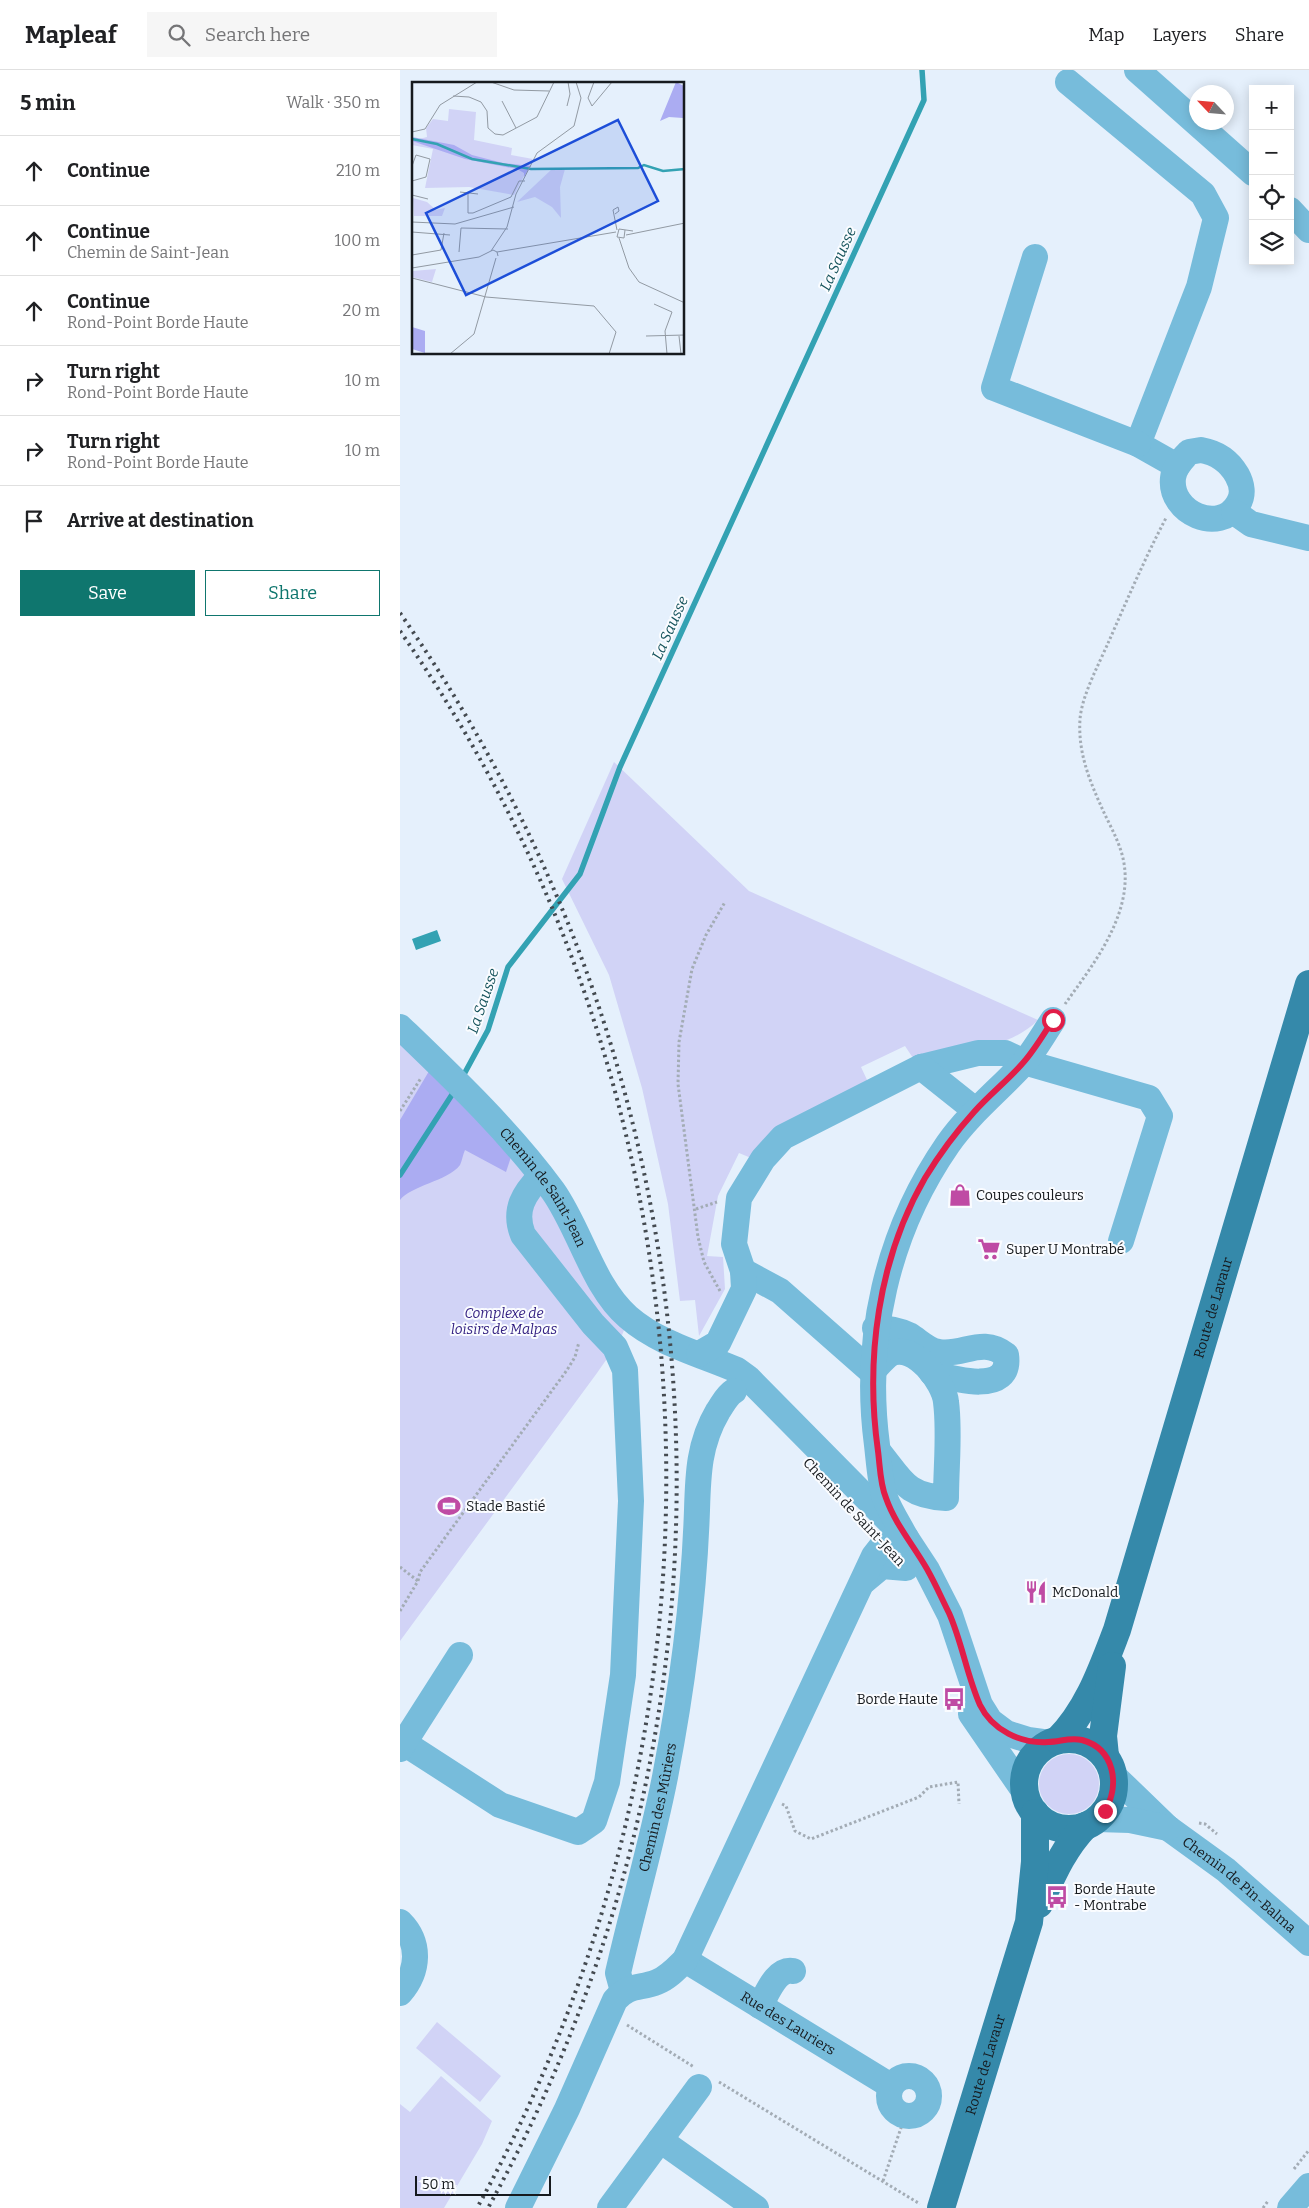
<!DOCTYPE html>
<meta charset="utf-8">
<style>
:root{--surface:#fff;--page:#f6f6f6;--text:#202124;--muted:#757577;--line:#e0e0e0;--accent:#0f766e}
body{margin:0;font-family:Bitter,serif;background:var(--page);color:var(--text)}
.controls{position:absolute;right:15px;top:15px;display:grid;overflow:hidden;border-radius:0px;box-shadow:0 2px 12px #0003}
.controls button{width:45px;height:45px;display:grid;place-items:center;padding:0;border:0;border-bottom:1px solid var(--line);background:var(--surface);color:var(--text);font:25px sans-serif}
.compass{position:absolute;left:789px;top:15px;width:45px;height:45px;border-radius:50%;background:var(--surface);box-shadow:0 2px 12px #0003;rotate:296deg}
.scale{position:absolute;left:15px;bottom:12px;width:136px;box-sizing:border-box;padding-left:5px;border:2px solid #161a1e;border-top:0;font-size:14px;line-height:18px;white-space:nowrap;color:#161a1e;-webkit-text-stroke:4px #fafcff;paint-order:stroke}
.stop{position:absolute;width:15px;height:15px;margin:-11px;border:4px solid #e11d48;border-radius:50%;background:#fff}
.stop.end{background:#e11d48;border-color:#fff;box-shadow:0 1px 5px #0008}
.list{margin:0;padding:0;list-style:none}
h2{display:flex;justify-content:space-between;align-items:center;height:65px;margin:0;padding:0 20px;font-size:21px}
h2 small{font-size:16px;font-weight:400;color:var(--muted)}
.list li{display:grid;grid-template-columns:32px 1fr auto;gap:15px;align-items:center;box-sizing:border-box;height:70px;padding:0 20px;border-top:1px solid var(--line)}
.list b{display:block;font-size:19px;white-space:nowrap}
.list p{margin:0;font-size:16px;white-space:nowrap;color:var(--muted)}
.list em{font-size:16px;font-style:normal;color:var(--muted)}
.actions{display:flex;gap:10px;padding:15px 20px}
.actions a{flex:1;padding:11px 0;border:1px solid var(--accent);border-radius:0px;text-align:center;font-size:18px;color:var(--accent)}
.actions .main{background:var(--accent);color:#fff}
.icon{flex:none;width:28px;height:28px;fill:none;stroke:currentColor;stroke-width:2;stroke-linecap:round;stroke-linejoin:round}
.map{position:relative;flex:none;width:909px;height:2138px;overflow:hidden}
header{display:flex;align-items:center;gap:30px;box-sizing:border-box;height:70px;padding:0 25px;background:var(--surface);border-bottom:1px solid var(--line)}
header strong{font-size:24px}
nav{display:flex;gap:28px;margin-inline-start:auto;font-size:18px}
.search{width:350px;height:45px;background:var(--page);display:flex;align-items:center;gap:12px;box-sizing:border-box;padding:0 18px;border-radius:0px;color:var(--muted);font-size:19px}
main{display:flex}
aside{flex:1;background:var(--surface)}
.map>svg:first-child{display:block}
.green{fill:#d1d3f6}
.forest{fill:#abacf2}
.water{fill:#33a2b3}
.lines{fill:none;stroke-linecap:round;stroke-linejoin:round}
.stream{stroke:#33a2b3;stroke-width:5.5}
.path{stroke:#a3acb5;stroke-width:3;stroke-dasharray:2.5 2.5;stroke-linecap:butt}
.minor{stroke:#77bcdb;stroke-width:26}
.major{stroke:#3589aa;stroke-width:28}
.rail{stroke:#444a50;stroke-width:4;stroke-dasharray:2.5 5;stroke-linecap:butt}
.route{stroke:#e11d48;stroke-width:6}
.labels{text-anchor:middle;dominant-baseline:central;stroke-width:4;stroke-linejoin:round;paint-order:stroke}
.street-label{font-size:14px;fill:#161a1e;stroke:#fafcff}
.poi-label{font-size:14px;fill:#161a1e;stroke:#fafcff;text-anchor:start}
.park-label{font-size:14px;font-style:italic;fill:#311e80;stroke:#fafcff}
.water-label{font-size:15px;font-style:italic;fill:#16535c;stroke:#fafcff}
.inset-river{fill:none;stroke:#33a2b3;stroke-width:2.5}
.inset-road{fill:none;stroke:#929aa3;stroke-width:1}
.view{fill:#1d4ed8;fill-opacity:0.15;stroke:#1d4ed8;stroke-width:2.5}
.inset-edge{fill:none;stroke:#161a1e;stroke-width:2.5}
</style>
<header>
<strong>Mapleaf</strong>
<div class="search"><svg class="icon" aria-label="search" viewBox="0 0 24 24"><circle cx="10" cy="10" r="6"/><path d="M15 15l6 6"/></svg>Search here</div>
<nav><a>Map</a><a>Layers</a><a>Share</a></nav>
</header>
<main>
<aside>
<h2>5 min<small>Walk · 350 m</small></h2>
<ul class="list">
<li><svg class="icon" aria-label="ahead" viewBox="0 0 24 24"><path d="M12 20V5M6 11l6-6 6 6"/></svg><div><b>Continue</b></div><em>210 m</em></li>
<li><svg class="icon" aria-label="ahead" viewBox="0 0 24 24"><path d="M12 20V5M6 11l6-6 6 6"/></svg><div><b>Continue</b><p>Chemin de Saint-Jean</p></div><em>100 m</em></li>
<li><svg class="icon" aria-label="ahead" viewBox="0 0 24 24"><path d="M12 20V5M6 11l6-6 6 6"/></svg><div><b>Continue</b><p>Rond-Point Borde Haute</p></div><em>20 m</em></li>
<li><svg class="icon" aria-label="right" viewBox="0 0 24 24"><path d="M7 20v-9h11M14 6l5 5-5 5"/></svg><div><b>Turn right</b><p>Rond-Point Borde Haute</p></div><em>10 m</em></li>
<li><svg class="icon" aria-label="right" viewBox="0 0 24 24"><path d="M7 20v-9h11M14 6l5 5-5 5"/></svg><div><b>Turn right</b><p>Rond-Point Borde Haute</p></div><em>10 m</em></li>
<li><svg class="icon" aria-label="arrive" viewBox="0 0 24 24"><path d="M6 21V4h12l-3 4 3 4H6"/></svg><div><b>Arrive at destination</b></div></li>
</ul>
<div class="actions"><a class="main">Save</a><a>Share</a></div>
</aside>
<div class="map">
<svg width="909" height="2138" viewBox="0 0 909 2138">
<rect width="100%" height="100%" fill="#e5f0fc"/>
<path class="green" d="M214,692L349,821L638,950C608,981 554,981 513,988L505,976L461,997L468,1012L351,1088L339,1083L318,1126L307,1186L323,1187L325,1219L299,1266L295,1230L280,1231L268,1134L242,1018L209,905L162,809Z
M0,957L66,1022L229,1248L220,1270L197,1303L0,1571Z
M639 1714a30 30 0 1 1 60 0a30 30 0 1 1-60 0Z
M37,1952L101,2006L80,2032L16,1978Z
M41,2006L92,2051L82,2074L44,2138H0V2034L10,2042Z"/>
<path class="forest" d="M35,991L115,1075L106,1102L65,1080C63,1084 62,1091 60,1095C48,1111 10,1116 0,1130V1050Z"/>
<path class="water" d="M37,860L41,871L16,880L12,869Z"/>
<g class="lines">
<path class="stream" d="M62,1008L88,960L108,897L180,804L220,697L524,30L522,0
M0,1105L55,1020"/>
<path class="path" d="M665,934C695,892 739,837 721,781C716,765 707,750 701,736C688,707 678,681 680,649C682,625 699,594 709,571C727,530 745,488 766,448
M0,1041L21,1008
M296,1139L317,1132
M320,1221L304,1192L298,1167L278,1014L279,972L292,899L306,865L325,832
M0,1497L18,1511
M0,1541L18,1511L20,1502L167,1300L175,1287L179,1272
M382,1734L386,1736L395,1761L411,1769L519,1727L529,1717L558,1712L559,1734
M799,1753L805,1754L817,1764
M227,1955L294,1997
M319,2012L520,2134
M894,2099L909,2080
M483,2111L505,2046
M863,2138L868,2131"/>
<g class="minor">
<path d="M737,0L853,103"/>
<path d="M668,12L803,124L816,148L799,217L738,374L777,396"/>
<path d="M890,140L909,160"/>
<path d="M635,187L594,318L738,374"/>
<path d="M801,380C818,383 829,391 837,405C842,414 844,425 838,434C820,465 769,443 773,408C774,397 782,390 789,382Z"/>
<path d="M834,442L851,454L909,468"/>
<path id="s1" d="M0,957C53,1008 109,1061 153,1121C180,1159 193,1217 228,1247C259,1274 300,1284 337,1300L348,1308L506,1468L527,1500L550,1545L580,1635L590,1651L606,1663L628,1670L650,1673"/>
<path d="M521,997L578,983H605L624,992L749,1028L760,1046L721,1171"/>
<path d="M343,1201L380,1221L472,1302"/>
<path d="M475,1258C487,1258 498,1260 509,1265C519,1271 528,1281 539,1282C564,1286 582,1266 606,1285C612,1326 553,1309 532,1303"/>
<path d="M299,1284L318,1273L344,1219L343,1201L334,1174L339,1128L363,1089L383,1067L521,997L575,1040"/>
<path d="M472,1302C478,1296 485,1286 492,1283C515,1274 544,1312 546,1332C550,1363 546,1397 546,1428C505,1426 502,1410 478,1381"/>
<path d="M464,1511L482,1496L506,1498"/>
<path d="M571,1644L624,1721"/>
<path d="M4,1673L100,1735L178,1762L194,1751L207,1712L223,1605L231,1431L225,1300L215,1277L193,1254L123,1165C113,1140 124,1123 141,1106"/>
<path d="M0,1679L60,1585"/>
<path id="s2" d="M714,1706L768,1758L826,1800L909,1873"/>
<path d="M697,1749L730,1750L768,1758"/>
<path d="M0,1852C21,1873 19,1901 0,1923"/>
<path id="s3" d="M285,1890L491,2016"/>
<path id="s4" d="M223,1921L218,1903C233,1837 252,1773 265,1707C282,1619 294,1529 297,1440C298,1404 299,1373 318,1341C323,1334 326,1326 334,1321"/>
<path d="M360,1936C367,1924 376,1898 393,1901"/>
<circle cx="509" cy="2026" r="20"/>
<path d="M260,2070L356,2138"/>
<path d="M118,2138L167,2039L215,1930C229,1914 240,1919 257,1912C268,1908 277,1898 285,1890L474,1486L485,1472L506,1468C499,1455 490,1441 485,1428C480,1412 479,1392 477,1375C463,1269 487,1162 548,1074C569,1044 598,1021 623,994C634,981 643,965 653,950"/>
<path d="M210,2138L299,2017"/>
<path d="M890,2138L909,2116"/>
</g>
<g class="major">
<circle cx="669" cy="1714" r="45"/>
<path id="s5" d="M658,1670C688,1640 702,1599 717,1560L909,914"/>
<path d="M705,1686L703,1666L712,1596"/>
<path d="M639,1834C652,1806 663,1779 685,1756"/>
<path id="s6" d="M541,2138L629,1852L635,1792V1743"/>
</g>
<path class="rail" d="M0,543C332,1019 370,1628 88,2138
M0,561C327,1030 353,1639 77,2138"/>
</g>
<g class="lines">
<path class="route" d="M653,950C643,965 634,981 622,994C607,1011 589,1025 574,1042C556,1062 539,1085 525,1108C478,1189 465,1289 478,1381C480,1396 480,1414 486,1428C495,1454 514,1476 527,1499C535,1513 542,1529 549,1543C562,1572 567,1606 580,1635C592,1660 621,1674 648,1672C660,1672 669,1667 682,1670C715,1679 720,1715 705,1741"/>
</g>
<defs>
<symbol id="shop-bare" viewBox="-9 -9 18 18"><path d="M-5-2.5h2.3a2.7 3.5 0 0 1 5.4 0H5L5.5 6h-11ZM-1.5-2.5h3a1.5 2.3 0 0 0-3 0Z" fill="#bf4ba4" stroke="#fafcff" stroke-width="2.5" paint-order="stroke"/></symbol>
<symbol id="supermarket-bare" viewBox="-9 -9 18 18"><path d="M-6-5.5h2.5l.6 2H6L4.5 2H-2.5L-4.4-4H-6ZM-1.5 3.2a1.3 1.3 0 1 0 .1 0ZM3 3.2a1.3 1.3 0 1 0 .1 0Z" fill="#bf4ba4" stroke="#fafcff" stroke-width="2.5" paint-order="stroke"/></symbol>
<symbol id="stadium-bare" viewBox="-9 -9 18 18"><path d="M0-5a6.5 5 0 1 0 0 10a6.5 5 0 1 0 0-10ZM-3.5-1.8h7v3.6h-7Z" fill="#bf4ba4" stroke="#fafcff" stroke-width="2.5" paint-order="stroke"/></symbol>
<symbol id="restaurant-bare" viewBox="-9 -9 18 18"><path d="M-5-6h1v4h1v-4h1v4h1v-4h1v5L-1.5 .5V6h-2V.5L-5-1ZM5-6V6H3V1.5H1.5Q1.5-4 5-6Z" fill="#bf4ba4" stroke="#fafcff" stroke-width="2.5" paint-order="stroke"/></symbol>
<symbol id="bus-bare" viewBox="-9 -9 18 18"><path d="M-5-6H5V4H4V6H2V4H-2V6H-4V4H-5ZM-3.5-4V0h7V-4ZM-3.5 1.2v1.5H-2V1.2ZM2 1.2v1.5H3.5V1.2Z" fill="#bf4ba4" stroke="#fafcff" stroke-width="2.5" paint-order="stroke"/></symbol>
</defs>
<g fill-rule="evenodd">
<use href="#shop-bare" x="544" y="1109" width="32" height="32"/>
<use href="#supermarket-bare" x="573" y="1163" width="32" height="32"/>
<use href="#stadium-bare" x="33" y="1420" width="32" height="32"/>
<use href="#restaurant-bare" x="620" y="1506" width="32" height="32"/>
<use href="#bus-bare" x="538" y="1613" width="32" height="32"/>
<use href="#bus-bare" x="641" y="1811" width="32" height="32"/>
</g>
<g class="labels">
<g class="street-label">
<text stroke="none"><textPath href="#s1" startOffset="216">Chemin de Saint-Jean</textPath></text>
<text stroke="none"><textPath href="#s5" startOffset="462">Route de Lavaur</textPath></text>
<text transform="translate(454 1442) rotate(47)">Chemin de Saint-Jean</text>
<text stroke="none"><textPath href="#s4" startOffset="189">Chemin des Mûriers</textPath></text>
<text stroke="none"><textPath href="#s2" startOffset="166">Chemin de Pin-Balma</textPath></text>
<text stroke="none"><textPath href="#s3" startOffset="121">Rue des Lauriers</textPath></text>
<text stroke="none"><textPath href="#s6" startOffset="150">Route de Lavaur</textPath></text>
</g>
<g class="poi-label">
<text x="576" y="1125">Coupes couleurs</text>
<text x="606" y="1179">Super U Montrabé</text>
<text x="66" y="1436">Stade Bastié</text>
<text x="652" y="1522">McDonald</text>
<text x="538" y="1629" text-anchor="end">Borde Haute</text>
<text x="674" y="1819">Borde Haute<tspan x="674" dy="16">- Montrabe</tspan></text>
</g>
<g class="park-label">
<text x="104" y="1243">Complexe de<tspan x="104" dy="16">loisirs de Malpas</tspan></text>
</g>
<g class="water-label">
<text transform="translate(438 189) rotate(-66)">La Sausse</text>
<text transform="translate(270 558) rotate(-66)">La Sausse</text>
<text transform="translate(83 931) rotate(-71)">La Sausse</text>
</g>
</g>
<g transform="translate(12 12)">
<rect width="272" height="272" fill="#e5f0fc"/>
<path d="M37,27L64,30L62,58L100,66L99,73L121,77L102,113L57,105L13,106L21,67L0,63V59L7,61V57L15,55L14,46L21,37L36,39ZM140,87H153L148,105L149,136L140,125L123,115L105,120ZM1,116L15,120L24,128L33,126L30,134H2ZM24,187L20,200L0,195L1,189Z" fill="#d1d3f6"/>
<path d="M264,0L272,4L271,36L257,35L248,39ZM0,55L42,63L60,73L91,81L119,84L112,95V91L105,87L53,77L0,59ZM0,245L13,249V271L0,267Z" fill="#abacf2"/>
<path class="inset-river" d="M0,57L25,62L60,77L119,87L226,86L232,83L251,89L273,87"/>
<path class="inset-road" d="M79,0L102,8L137,9M182,0L176,16L180,24L200,0M41,14L57,15L69,20L75,29L76,46L83,52L91,53L125,35L142,0M90,19L104,46M155,24L158,12L156,0M0,50L13,47L28,23L65,0M0,84L4,73L18,77L14,95L0,99M48,110L66,112M56,111V131H61L99,115L107,99H113M0,113L16,117M203,132L207,129L206,125L201,128L205,148M0,140L43,142L102,125M49,146L96,147M213,148L212,156L205,155L207,147L221,149M0,150L38,153M214,153L273,141M207,156L217,186L227,200L273,221M79,169L95,145L104,112L125,71L162,44L169,16L164,0M47,170L49,146M85,170L204,150M0,173L29,168L32,151M0,186L67,175L81,168L85,170L86,174M0,196L74,215L182,224L204,250L197,272M242,222L260,230L253,249L255,272M234,254L273,253M267,254L269,272M38,272L62,252L84,176"/>
<path class="view" d="M206,38L246,119L54,213L14,131Z"/>
<rect width="272" height="272" class="inset-edge"/>
</g>
</svg>
<div class="controls">
<button>+</button>
<button>−</button>
<button><svg class="icon" aria-label="locate" viewBox="0 0 24 24"><circle cx="12" cy="12" r="6"/><path d="M12 2v4M12 18v4M2 12h4M18 12h4"/></svg></button>
<button><svg class="icon" aria-label="layers" viewBox="0 0 24 24"><path d="M12 4l9 5-9 5-9-5zM3 14l9 5 9-5"/></svg></button>
</div>
<svg class="compass" viewBox="-18 -18 36 36"><path d="M0-13l5 13h-10z" fill="#e53935"/><path d="M0 13l5-13h-10z" fill="#757577"/></svg>
<div class="scale">50 m</div>
<div class="stop" style="left:653px;top:950px"></div>
<div class="stop end" style="left:705px;top:1741px"></div>
</div>
</main>
